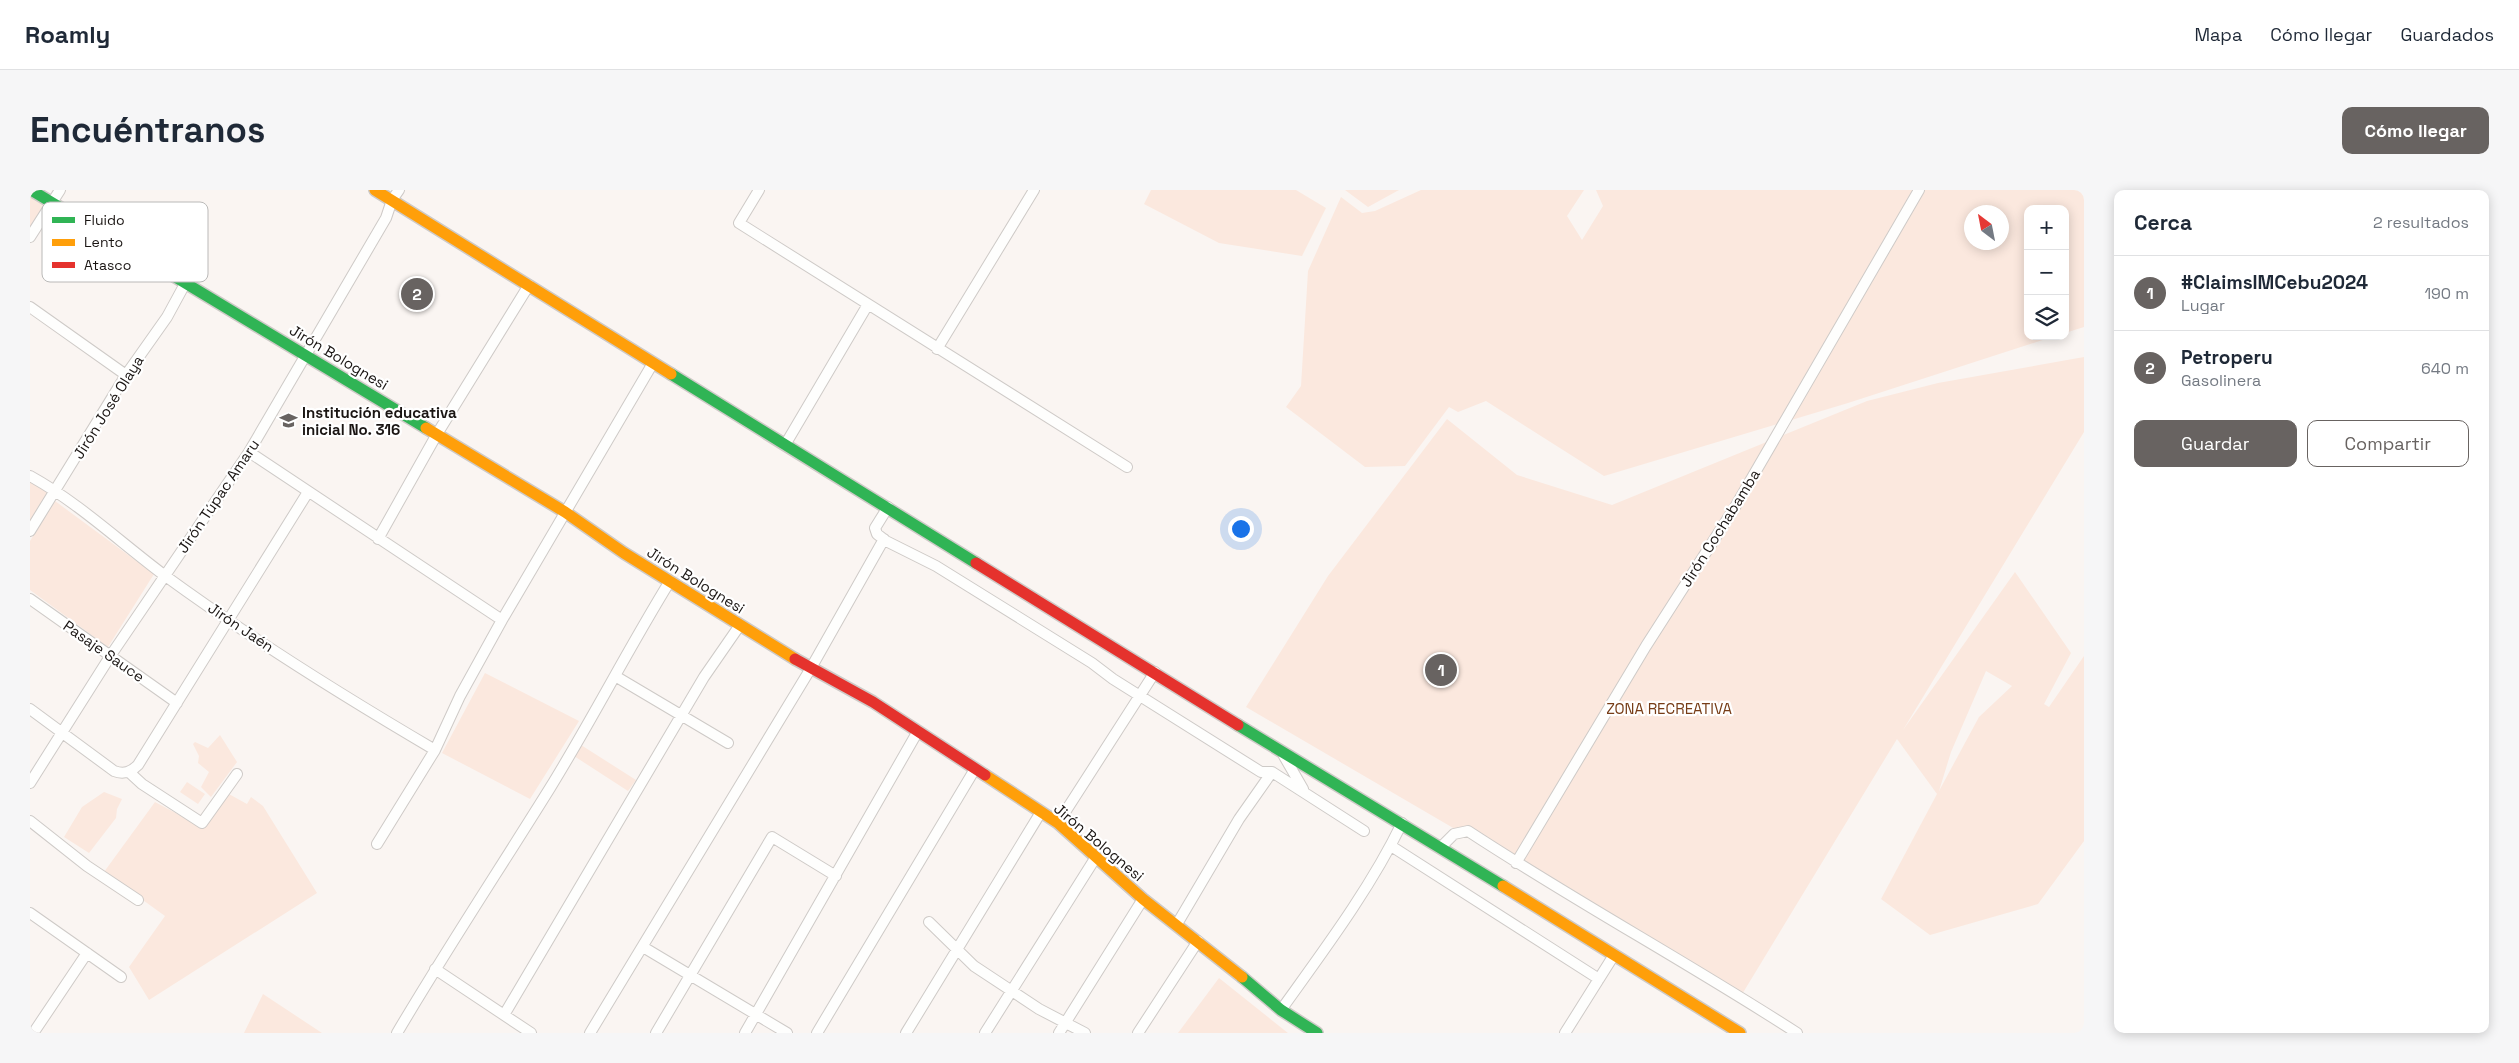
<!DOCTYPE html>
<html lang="es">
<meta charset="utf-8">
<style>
:root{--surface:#fff;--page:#f6f6f7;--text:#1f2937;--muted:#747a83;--line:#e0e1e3;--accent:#686361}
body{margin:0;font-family:"Space Grotesk",sans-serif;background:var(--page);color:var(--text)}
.controls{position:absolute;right:15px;top:15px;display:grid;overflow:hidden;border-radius:10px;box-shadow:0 2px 12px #0003}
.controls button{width:45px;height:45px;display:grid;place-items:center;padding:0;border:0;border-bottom:1px solid var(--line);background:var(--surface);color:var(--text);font:25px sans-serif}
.compass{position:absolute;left:1934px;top:15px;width:45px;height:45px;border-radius:50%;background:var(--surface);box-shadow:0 2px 12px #0003;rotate:328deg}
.you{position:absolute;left:1210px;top:338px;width:18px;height:18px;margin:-12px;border:4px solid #fff;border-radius:50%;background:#1a73e8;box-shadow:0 0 0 8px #1a73e833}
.badge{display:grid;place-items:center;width:32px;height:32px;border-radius:50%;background:var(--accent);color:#fff;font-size:16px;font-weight:700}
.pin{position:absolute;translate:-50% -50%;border:2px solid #fff;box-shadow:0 1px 5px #0006}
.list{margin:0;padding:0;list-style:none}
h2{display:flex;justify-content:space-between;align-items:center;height:65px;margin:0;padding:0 20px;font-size:21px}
h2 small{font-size:16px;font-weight:400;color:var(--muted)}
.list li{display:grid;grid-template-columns:32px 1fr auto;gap:15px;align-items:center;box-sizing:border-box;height:75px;padding:0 20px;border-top:1px solid var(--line)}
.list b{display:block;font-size:19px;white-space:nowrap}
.list p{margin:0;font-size:16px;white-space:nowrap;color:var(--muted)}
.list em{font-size:16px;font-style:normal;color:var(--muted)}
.actions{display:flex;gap:10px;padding:15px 20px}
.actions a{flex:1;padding:11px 0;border:1px solid var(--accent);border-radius:10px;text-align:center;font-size:18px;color:var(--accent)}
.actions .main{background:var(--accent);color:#fff}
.icon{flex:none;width:28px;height:28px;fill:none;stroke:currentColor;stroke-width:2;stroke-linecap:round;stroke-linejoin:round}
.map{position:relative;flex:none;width:2054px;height:843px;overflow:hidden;border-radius:10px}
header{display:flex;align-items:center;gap:30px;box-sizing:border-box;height:70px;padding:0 25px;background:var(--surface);border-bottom:1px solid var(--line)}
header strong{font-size:24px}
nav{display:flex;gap:28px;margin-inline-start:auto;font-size:18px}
.intro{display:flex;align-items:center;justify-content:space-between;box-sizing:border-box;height:120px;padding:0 30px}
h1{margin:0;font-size:35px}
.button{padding:12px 22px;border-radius:10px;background:var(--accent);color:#fff;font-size:18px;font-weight:700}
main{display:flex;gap:30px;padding:0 30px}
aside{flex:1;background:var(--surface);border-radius:10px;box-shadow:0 2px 12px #0003}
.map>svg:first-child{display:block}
.green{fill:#fbe8de;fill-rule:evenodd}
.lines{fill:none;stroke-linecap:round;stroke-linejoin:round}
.street-casing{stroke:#cecac7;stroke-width:12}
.fast-casing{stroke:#cecac7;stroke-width:14}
.slow-casing{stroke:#cecac7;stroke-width:14}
.jam-casing{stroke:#cecac7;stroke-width:14}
.street{stroke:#fefefd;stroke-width:10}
.fast{stroke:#30b455;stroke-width:11}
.slow{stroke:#ff9f0a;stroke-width:11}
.jam{stroke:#e5322d;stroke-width:11}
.labels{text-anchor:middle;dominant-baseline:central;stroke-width:4.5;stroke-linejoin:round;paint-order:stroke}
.street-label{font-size:15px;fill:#1a1513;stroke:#fff}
.poi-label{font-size:15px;font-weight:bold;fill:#1a1513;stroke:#fff;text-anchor:start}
.park-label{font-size:15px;fill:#773d17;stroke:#fff}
.key{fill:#fff;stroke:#bab9b8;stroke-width:1}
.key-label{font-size:14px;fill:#1a1513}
</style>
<header>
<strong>Roamly</strong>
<nav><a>Mapa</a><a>Cómo llegar</a><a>Guardados</a></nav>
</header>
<div class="intro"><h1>Encuéntranos</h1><a class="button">Cómo llegar</a></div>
<main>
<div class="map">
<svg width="2054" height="843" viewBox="0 0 2054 843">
<rect width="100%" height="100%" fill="#faf5f2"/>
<path class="green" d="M0,0L23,13L0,48Z
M1121,0H1266L1296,18L1272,66L1189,53L1114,14Z
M1315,0H1369L1338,17Z
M1391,0H1554L1537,26L1552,50L1573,16L1566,0H2054V137L2035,143V19H1998V146H2025L1818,213L1574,286L1456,211L1428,222L1419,217L1375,276L1335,277L1256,217L1271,196L1278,81L1311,7L1332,23L1345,21ZM1942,22H1972V52H1942Z
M2054,167V242L1873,540L1985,382L2041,463L2014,514L2019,517L2054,466V651L2008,714L1900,745L1851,709L1907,604L1867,549L1711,806L1216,517L1298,386L1417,229L1487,285L1582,315L1837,211L1908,193ZM1956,481L1982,496L1949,527L1909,601L1921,562Z
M0,292L20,303L0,331Z
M25,311L124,384L78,457L0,400V351Z
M455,483L549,531L500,609L412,563Z
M190,545L207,572L181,607L171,597L179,582L168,573L169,566L163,554L165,552L178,558Z
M551,555L606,590L598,601L544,566Z
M157,592L175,604L168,614L150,602Z
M74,602L92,609L87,619L86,628L59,663L34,647L52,617Z
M197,603L217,614L221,607L233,616L287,703L119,810L99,777L135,726L74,682L125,612L174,638Z
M1189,788L1258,843H1148Z
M233,804L292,843H214Z"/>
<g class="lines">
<defs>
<path id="street" d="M729,0L709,33L1097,277
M0,47L30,0
M0,117L96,185
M907,159L1004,0
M755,255L837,116
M219,262L472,430
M0,286C49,313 90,352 134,385C220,448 313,506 405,560
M858,317L845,338L847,344L856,351L906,376L1062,473L1083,489L1231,582H1242L1334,641
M0,341L96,185L137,127L156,92
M348,349L407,244L499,95
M0,409L147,513
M585,486L698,553
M0,519L84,581C94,585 101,582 108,575L278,302
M1254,566L1273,599
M99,582L112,594L172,633L207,584
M0,593L81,465L219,262L356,28L362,10L369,0
M0,631L57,676L108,710
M1028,633L1125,482
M347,654L405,560L430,506L472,430L623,173
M1361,656L1569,789
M1411,657L1424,644L1438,641C1546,712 1659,773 1767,843
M1486,673L1616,456L1705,317L1889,0
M0,723L91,787
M899,732L944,776L1009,819L1055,843
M1147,734L1209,629L1242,582
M613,757L757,843
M405,779L501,843
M1251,820C1294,760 1340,699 1372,633
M474,825L674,487L710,435
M6,839L57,763
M367,843C416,760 469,680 520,598C562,530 598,459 640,391
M560,843L781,478L854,349
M626,843L742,647L806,686
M715,843L888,541
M787,843L945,579
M876,843L1011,622
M955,843L1066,667
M1029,843L1113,709
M1108,843L1168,751
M1535,843L1584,765"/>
<path id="fast" d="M1,0L396,238
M641,184L946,373
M1208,535L1473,696
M1212,787L1251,820L1287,843"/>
<path id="slow" d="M345,0L641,184
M396,238L535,322L594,363L765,469
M955,585L1028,633L1113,709L1212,787
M1473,696L1710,843"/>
<path id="jam" d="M946,373L1208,535
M765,469L843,512L955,585"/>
</defs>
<use href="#street" class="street-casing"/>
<use href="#fast" class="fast-casing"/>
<use href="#slow" class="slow-casing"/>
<use href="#jam" class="jam-casing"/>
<use href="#street" class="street"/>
<use href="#fast" class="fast"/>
<use href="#slow" class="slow"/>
<use href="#jam" class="jam"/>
</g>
<defs>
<symbol id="school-bare" viewBox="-9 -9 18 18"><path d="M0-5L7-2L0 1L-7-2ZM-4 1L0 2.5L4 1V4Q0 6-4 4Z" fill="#686361" stroke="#fff" stroke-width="2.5" paint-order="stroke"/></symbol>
</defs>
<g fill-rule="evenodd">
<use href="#school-bare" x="246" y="218" width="25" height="25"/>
</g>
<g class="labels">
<g class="street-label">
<text transform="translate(309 167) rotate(31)">Jirón Bolognesi</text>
<text transform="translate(78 217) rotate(-58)">Jirón José Olaya</text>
<text transform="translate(188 306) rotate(-56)">Jirón Túpac Amaru</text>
<text transform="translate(1690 338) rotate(-58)">Jirón Cochabamba</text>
<text transform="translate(666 390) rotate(32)">Jirón Bolognesi</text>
<text transform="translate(211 437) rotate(34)">Jirón Jaén</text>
<text transform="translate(74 461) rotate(35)">Pasaje Sauce</text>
<text transform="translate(1069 652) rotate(40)">Jirón Bolognesi</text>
</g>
<g class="poi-label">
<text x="272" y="222">Institución educativa<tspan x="272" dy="17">inicial No. 316</tspan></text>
</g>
<g class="park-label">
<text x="1639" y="518">ZONA RECREATIVA</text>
</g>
</g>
<rect x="12" y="12" width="166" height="80" rx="8" class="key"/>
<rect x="22" y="27" width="23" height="6" fill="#30b455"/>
<rect x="22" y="49" width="23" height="7" fill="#ff9f0a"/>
<rect x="22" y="72" width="23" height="6" fill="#e5322d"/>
<g class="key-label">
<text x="54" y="35">Fluido</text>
<text x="54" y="57">Lento</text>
<text x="54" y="80">Atasco</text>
</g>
</svg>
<div class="controls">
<button>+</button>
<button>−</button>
<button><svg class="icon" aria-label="layers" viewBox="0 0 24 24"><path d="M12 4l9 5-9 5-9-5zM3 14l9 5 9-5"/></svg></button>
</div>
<svg class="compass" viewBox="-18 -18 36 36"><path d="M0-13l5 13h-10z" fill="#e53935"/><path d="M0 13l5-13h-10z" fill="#747a83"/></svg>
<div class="you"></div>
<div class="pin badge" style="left:1411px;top:480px">1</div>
<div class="pin badge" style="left:387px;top:104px">2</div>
</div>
<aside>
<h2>Cerca<small>2 resultados</small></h2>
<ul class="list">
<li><span class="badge">1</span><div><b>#ClaimsIMCebu2024</b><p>Lugar</p></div><em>190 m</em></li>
<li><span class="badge">2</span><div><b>Petroperu</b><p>Gasolinera</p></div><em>640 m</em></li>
</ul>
<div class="actions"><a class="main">Guardar</a><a>Compartir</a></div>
</aside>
</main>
